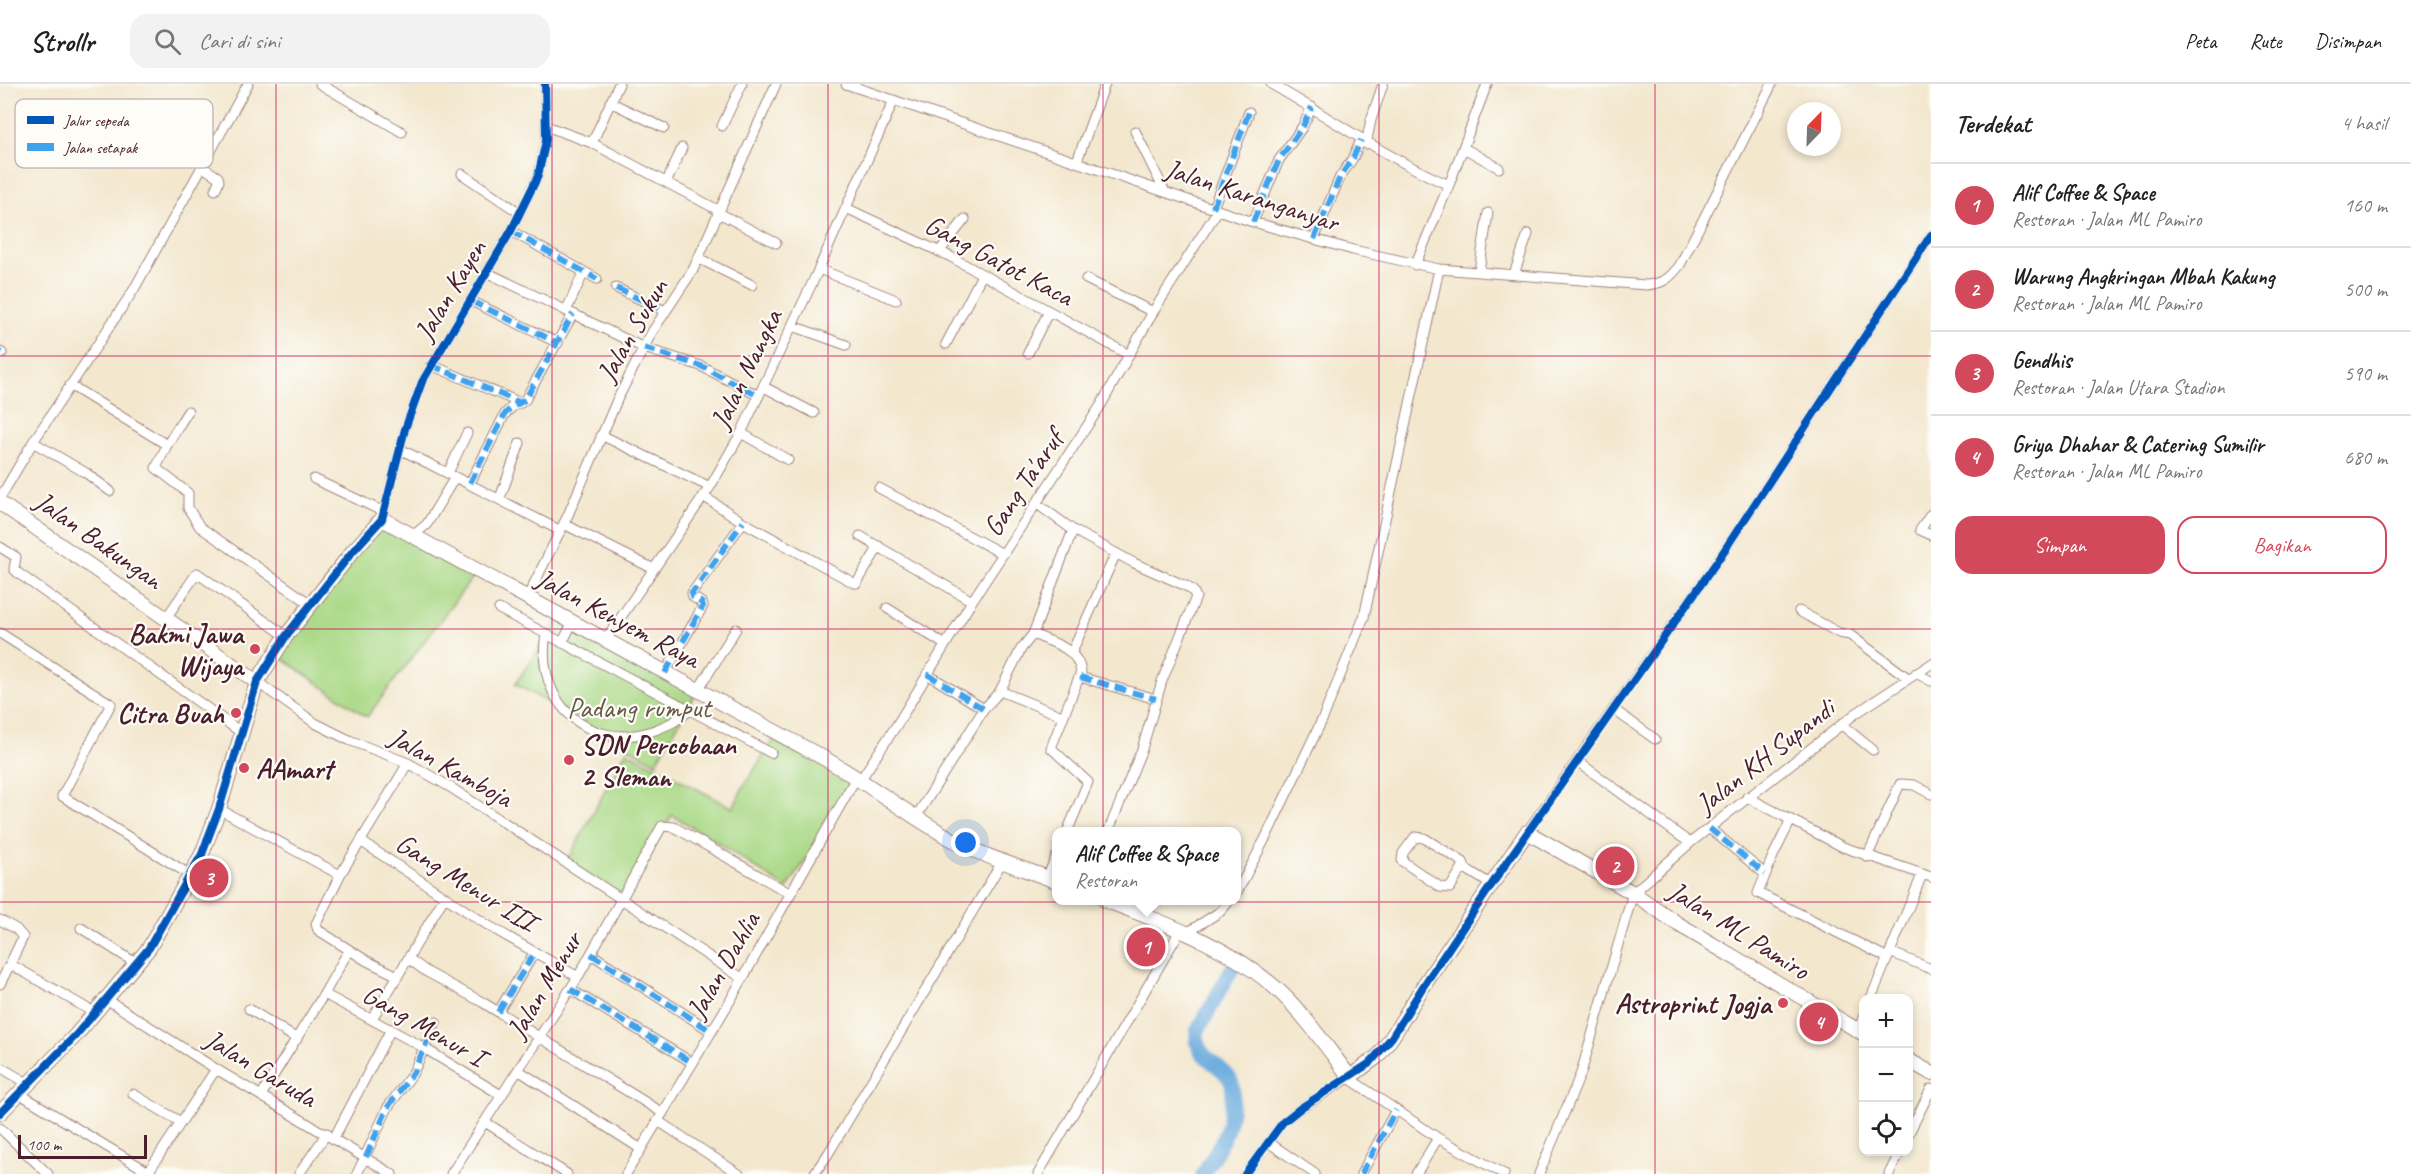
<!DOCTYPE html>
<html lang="id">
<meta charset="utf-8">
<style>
:root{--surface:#fff;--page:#f2f2f2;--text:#222;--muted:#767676;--line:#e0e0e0;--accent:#d1495b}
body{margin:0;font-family:Caveat,sans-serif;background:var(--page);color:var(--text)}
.controls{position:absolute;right:18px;bottom:18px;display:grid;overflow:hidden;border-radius:12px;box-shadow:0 3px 9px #0003}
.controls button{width:54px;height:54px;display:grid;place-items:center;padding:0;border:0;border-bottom:2px solid var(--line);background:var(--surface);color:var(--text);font:30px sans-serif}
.compass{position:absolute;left:1787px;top:18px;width:54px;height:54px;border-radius:50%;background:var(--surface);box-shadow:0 3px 9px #0003;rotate:23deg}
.scale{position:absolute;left:18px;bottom:15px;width:129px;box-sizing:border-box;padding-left:6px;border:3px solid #4a1f2b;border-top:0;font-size:16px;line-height:21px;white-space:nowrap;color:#4a1f2b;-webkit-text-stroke:4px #fdfcf7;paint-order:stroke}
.you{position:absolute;left:966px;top:759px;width:21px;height:21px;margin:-15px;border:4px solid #fff;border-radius:50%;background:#1a73e8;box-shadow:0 0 0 9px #1a73e833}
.badge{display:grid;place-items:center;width:39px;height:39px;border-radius:50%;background:var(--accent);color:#fff;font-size:20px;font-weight:700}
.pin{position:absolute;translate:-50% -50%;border:3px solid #fff;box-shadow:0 2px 6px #0006}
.popup{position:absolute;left:1052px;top:743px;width:189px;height:78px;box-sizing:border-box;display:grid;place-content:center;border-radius:12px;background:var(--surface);filter:drop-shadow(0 2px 4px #0005);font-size:20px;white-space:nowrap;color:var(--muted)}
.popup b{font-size:22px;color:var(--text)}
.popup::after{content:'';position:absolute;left:50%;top:100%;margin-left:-12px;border:12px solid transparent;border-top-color:var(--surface)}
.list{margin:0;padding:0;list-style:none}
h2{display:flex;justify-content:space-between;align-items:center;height:78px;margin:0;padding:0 24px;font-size:26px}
h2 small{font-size:20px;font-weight:400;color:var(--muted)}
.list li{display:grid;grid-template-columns:39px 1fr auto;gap:18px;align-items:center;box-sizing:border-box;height:84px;padding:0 24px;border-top:2px solid var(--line)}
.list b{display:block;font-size:22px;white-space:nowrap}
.list p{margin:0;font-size:20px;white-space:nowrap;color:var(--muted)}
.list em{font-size:20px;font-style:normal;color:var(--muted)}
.actions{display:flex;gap:12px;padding:18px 24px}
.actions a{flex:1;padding:14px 0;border:2px solid var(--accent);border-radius:18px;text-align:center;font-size:21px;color:var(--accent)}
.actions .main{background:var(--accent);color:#fff}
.icon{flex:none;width:33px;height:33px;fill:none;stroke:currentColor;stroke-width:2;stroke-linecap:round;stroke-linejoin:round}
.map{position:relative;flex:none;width:1931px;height:1090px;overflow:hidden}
header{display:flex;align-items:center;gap:36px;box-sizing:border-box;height:84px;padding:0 30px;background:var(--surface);border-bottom:2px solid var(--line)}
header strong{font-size:28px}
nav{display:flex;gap:33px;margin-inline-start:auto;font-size:21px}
.search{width:420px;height:54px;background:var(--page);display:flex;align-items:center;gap:15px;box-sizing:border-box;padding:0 21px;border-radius:18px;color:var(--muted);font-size:22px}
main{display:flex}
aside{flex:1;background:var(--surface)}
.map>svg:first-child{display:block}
.green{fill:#aad987;stroke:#7a7c59;stroke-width:1.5}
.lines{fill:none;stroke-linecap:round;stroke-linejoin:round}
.river{stroke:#6aabde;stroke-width:15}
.street-casing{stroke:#9e837c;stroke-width:11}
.secondary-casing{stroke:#9e837c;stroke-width:16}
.street{stroke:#fff;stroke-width:9}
.secondary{stroke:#fff;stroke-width:14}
.quiet{stroke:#40a2eb;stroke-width:6;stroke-dasharray:12 6;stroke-linecap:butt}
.cycleway-casing{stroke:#fdfcf7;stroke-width:11}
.cycleway{stroke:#0057b8;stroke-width:8}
.grid{fill:none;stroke:#c2185b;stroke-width:1.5;stroke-opacity:0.55}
.poi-dot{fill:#d1495b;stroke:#fdfcf7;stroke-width:2}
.labels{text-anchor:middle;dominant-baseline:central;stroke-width:4.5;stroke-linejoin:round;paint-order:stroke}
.street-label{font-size:28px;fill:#4a1f2b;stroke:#fdfcf7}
.poi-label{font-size:28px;font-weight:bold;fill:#4a1f2b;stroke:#fdfcf7;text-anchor:end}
.park-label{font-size:28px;fill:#675747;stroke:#fdfcf7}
.key{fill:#fdfcf7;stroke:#c7baba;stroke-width:1.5}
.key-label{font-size:16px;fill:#4a1f2b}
</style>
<header>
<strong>Strollr</strong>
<div class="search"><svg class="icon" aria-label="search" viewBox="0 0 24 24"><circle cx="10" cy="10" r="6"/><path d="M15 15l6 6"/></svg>Cari di sini</div>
<nav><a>Peta</a><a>Rute</a><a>Disimpan</a></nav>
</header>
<main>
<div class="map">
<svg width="1931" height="1090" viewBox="0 0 1931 1090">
<rect width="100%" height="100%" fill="#fdfcf7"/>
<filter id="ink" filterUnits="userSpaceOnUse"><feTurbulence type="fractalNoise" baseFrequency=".0167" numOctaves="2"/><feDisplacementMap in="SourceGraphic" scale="12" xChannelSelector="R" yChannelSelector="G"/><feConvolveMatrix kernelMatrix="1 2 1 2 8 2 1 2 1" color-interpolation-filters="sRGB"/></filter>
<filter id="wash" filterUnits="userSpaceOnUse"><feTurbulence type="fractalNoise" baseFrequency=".008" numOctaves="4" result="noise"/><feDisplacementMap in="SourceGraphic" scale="24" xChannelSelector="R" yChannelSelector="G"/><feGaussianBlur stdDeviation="1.35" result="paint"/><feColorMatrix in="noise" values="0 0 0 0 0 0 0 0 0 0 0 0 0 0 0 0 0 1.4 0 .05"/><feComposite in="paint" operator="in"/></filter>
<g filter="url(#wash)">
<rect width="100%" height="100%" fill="#f3e7ce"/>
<path class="green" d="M375,434L476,489L367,633L273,568Z
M560,534L697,607L656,679L515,600Z
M777,651L858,694L787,805L717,758L672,731L622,816L567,778L626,667L733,724L743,703Z"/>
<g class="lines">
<path class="river" d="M1203,1090C1219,1062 1230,1050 1232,1018C1233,1010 1234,1002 1230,995C1218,977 1194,974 1197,948L1233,883"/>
</g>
</g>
<g filter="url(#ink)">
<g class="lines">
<defs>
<path id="street" d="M320,0L402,48
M846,0L1253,138L1353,166L1439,185L1646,201C1663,200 1670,194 1680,181L1772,0
M1271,0C1331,34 1386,74 1449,101L1415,181
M610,18L664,44
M546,42L592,59L718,126
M722,42L742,0
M1135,47L1165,108
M592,59L619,0
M1366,60L1371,36L1383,0
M1464,64L1499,84
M1077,77L1105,0
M201,82L218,93L219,97L215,106
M462,90L520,129
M667,97L682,64
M1449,101L1487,0
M846,124L951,173L1129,271
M1213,124L1249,28
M717,128L776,159
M1253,138L1279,76L1303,42L1312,23
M511,147L597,195
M1314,155L1340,93L1353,74L1361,56
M939,168L965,135
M698,174L752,201
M819,185L896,216
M1479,187L1488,129
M488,189L644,264L701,282L759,312
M1514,190L1528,150
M1086,195L1153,228
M616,204L665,227
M471,217L558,259
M566,227L584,188
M793,242L846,261
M946,260L982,191
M0,268L2,269
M1028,269L1049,227
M431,281L521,319
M70,301L167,361L156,384L188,409V424L200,443L312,521
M764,303L814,329
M741,349L788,376
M601,351L710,403
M33,358L86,389L110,407
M167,361L188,327
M400,365L561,447
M448,389L467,349
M314,395L384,428
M470,399L505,330L512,323L525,316L573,230
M879,404L1003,470
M703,412L743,438L854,499H857L879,462
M0,414L33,358L133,207L248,0
M500,414L520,359
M1931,430L1920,446L1931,451
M382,435L405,345L422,298L511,147L538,92L546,56L545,0
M564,440L654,485
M1073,446L1134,479L1186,502L1193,507L1196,513L1162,597L1142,665L1108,748
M413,452L427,440L455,393
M860,452L972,517
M0,463L16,473L14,485L18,489L242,649
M527,514L568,431L617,316L652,248L693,186L776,0
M887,524L944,560
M499,525L771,669
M1799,527L1839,549L1850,551L1908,594
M166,534L197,489L286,552
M0,549L111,620L62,712L192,792
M546,550C534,617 588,670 655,646C668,641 680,636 690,625
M1033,550C1054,560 1077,563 1081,588L1051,664L1088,698L1067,748
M606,555L710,403L741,349L816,191L894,16
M562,559L573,538
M1072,568L1116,469
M665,589L703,522L702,519L693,513L692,509L743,438
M1916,589L1931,597
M927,590L984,625
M1080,593L1156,615
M257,598L315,639L349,656L408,679L450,703L742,894
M698,606L736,545
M1000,607L1062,632
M1613,625L1655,655
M1842,641L1873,666
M1577,677L1690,759
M861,695L898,639L972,517L1101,321L1153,228L1218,126
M1747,713L1843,763L1931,793
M219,725L340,791
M916,733L984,625L1000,607L1021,565L1033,550L1073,446L1036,419
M1791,736L1773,772L1758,809L1888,874
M1709,744L1765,790
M1527,748L1718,476L1931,151
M1415,753L1424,754L1463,778L1464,781L1450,804L1440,803L1402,777L1403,769Z
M362,758L489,842L578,893
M1867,773L1900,700L1914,701L1931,710
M1463,783L1492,801
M1047,794L1056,773
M1236,810L1266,753L1323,634L1364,533L1439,185
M0,836L16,845L23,853L10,880
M81,844L137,880
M1188,848L1221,827L1230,816
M1890,868L1931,885
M591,870L711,947
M409,875L427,888L482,918L663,1029
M398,892L367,877L318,846L316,840L340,791L408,679
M0,900L10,880L95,929
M570,905L693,979
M324,910L419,961L501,1011
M1871,914L1922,791
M106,915L216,985L392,1090
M249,925L297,955
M498,928L535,868
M372,935L444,814
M1858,946L1864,932
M0,983L29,1000
M518,986L641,1065
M20,1010L152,1090
M133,1010L181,1038
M262,1010L324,910L349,866
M658,1037L739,1090
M485,1038L567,1090
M0,1044L48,1090
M1908,1051L1931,1005
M334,1054L391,945
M1268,1058L1315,1090
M147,1090L216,985
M299,1090L327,1049
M357,1090L388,1023L413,989L436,938
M451,1090L578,893L662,742L674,743L789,809
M626,1090L730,917L857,692
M814,1090L828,1070L1002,778
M1038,1090L1181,845
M1245,1090L1283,1038L1302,1023L1350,993L1353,997L1438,1054L1504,1090
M1361,1090L1396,1026
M1416,1090L1438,1054
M1539,1090L1581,989L1633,809L1690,759L1855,630L1931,580
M1889,1090L1900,1068"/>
<path id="secondary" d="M0,419L257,598
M1105,816C1166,840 1230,862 1279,907C1306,932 1327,964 1350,993L1378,972L1392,953L1424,901L1527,748L1633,809L1678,840L1864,950
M1908,976L1931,989
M0,1029L76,951L149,864L202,770L219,725L257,598L286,552L353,467L382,435L820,672C862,695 900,725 941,749C977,771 1017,782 1056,797"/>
</defs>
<use href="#street" class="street-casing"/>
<use href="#secondary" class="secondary-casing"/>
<use href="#street" class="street"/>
<use href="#secondary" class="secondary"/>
<path class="quiet" d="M1213,124L1249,28
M1253,138L1279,76L1303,42L1312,23
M511,147L597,195
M1314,155L1340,93L1353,74L1361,56
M616,204L665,227
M471,217L558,259
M644,264L701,282L759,312
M0,268L2,269
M431,281L521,319
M470,399L505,330L512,323L525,316L573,230
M665,589L703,522L702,519L693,513L692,509L743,438
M927,590L984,625
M1080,593L1156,615
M1709,744L1765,790
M591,870L711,947
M570,905L693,979
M498,928L535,868
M366,1073L388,1023L413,989L436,938
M1361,1090L1396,1026"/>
<defs>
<path id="cycleway" d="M0,1029L76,951L149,864L202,770L219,725L257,598L286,552L353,467L382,435L405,345L422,298L511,147L538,92L546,56L545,0
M1245,1090L1283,1038L1302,1023L1370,979L1392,953L1424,901L1509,775L1718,476L1931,151"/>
</defs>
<use href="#cycleway" class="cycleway-casing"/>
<use href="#cycleway" class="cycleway"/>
</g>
</g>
<path class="grid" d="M276,0V1090M552,0V1090M828,0V1090M1103,0V1090M1379,0V1090M1655,0V1090M0,272H1931M0,545H1931M0,818H1931"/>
<g class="poi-dot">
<circle cx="255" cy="565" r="6"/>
<circle cx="236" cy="629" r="6"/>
<circle cx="569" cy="676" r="6"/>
<circle cx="244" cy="684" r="6"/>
<circle cx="1783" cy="919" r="6"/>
</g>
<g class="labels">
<g class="street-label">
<text transform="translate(1252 111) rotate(18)">Jalan Karanganyar</text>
<text transform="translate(999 176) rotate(28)">Gang Gatot Kaca</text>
<text transform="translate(450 206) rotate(-59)">Jalan Kayen</text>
<text transform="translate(632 246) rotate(-60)">Jalan Sukun</text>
<text transform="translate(746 285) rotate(-64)">Jalan Nangka</text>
<text transform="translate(1023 399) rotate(-56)">Gang Ta'aruf</text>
<text transform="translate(99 456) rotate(35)">Jalan Bakungan</text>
<text transform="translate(618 534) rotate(28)">Jalan Kenyem Raya</text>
<text transform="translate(1765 672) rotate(-38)">Jalan KH Supandi</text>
<text transform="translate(451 683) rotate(29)">Jalan Kamboja</text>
<text transform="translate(466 798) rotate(32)">Gang Menur III</text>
<text transform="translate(1739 846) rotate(32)">Jalan ML Pamiro</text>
<text transform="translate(723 881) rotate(-60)">Jalan Dahlia</text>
<text transform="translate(544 901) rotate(-59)">Jalan Menur</text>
<text transform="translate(424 941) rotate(30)">Gang Menur I</text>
<text transform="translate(261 984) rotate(31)">Jalan Garuda</text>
</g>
<g class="poi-label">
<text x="243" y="549">Bakmi Jawa<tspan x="243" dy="32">Wijaya</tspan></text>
<text x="224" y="629">Citra Buah</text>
<text x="581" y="660" text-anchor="start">SDN Percobaan<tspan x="581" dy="32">2 Sleman</tspan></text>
<text x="256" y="684" text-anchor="start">AAmart</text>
<text x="1771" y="919">Astroprint Jogja</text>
</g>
<g class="park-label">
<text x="639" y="623">Padang rumput</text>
</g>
</g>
<rect x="15" y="15" width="198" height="69" rx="9" class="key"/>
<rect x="27" y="32" width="27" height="8" fill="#0057b8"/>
<rect x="27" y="59" width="27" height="8" fill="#40a2eb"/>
<g class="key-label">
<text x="64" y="42">Jalur sepeda</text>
<text x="64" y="69">Jalan setapak</text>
</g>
</svg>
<div class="controls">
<button>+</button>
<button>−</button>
<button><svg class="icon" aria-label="locate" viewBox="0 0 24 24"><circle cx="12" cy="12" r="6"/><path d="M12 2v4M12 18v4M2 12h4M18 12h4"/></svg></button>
</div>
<svg class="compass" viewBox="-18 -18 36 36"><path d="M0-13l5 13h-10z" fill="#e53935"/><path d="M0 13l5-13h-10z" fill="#767676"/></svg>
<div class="scale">100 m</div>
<div class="you"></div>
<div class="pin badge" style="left:1146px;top:863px">1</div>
<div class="popup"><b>Alif Coffee &amp; Space</b>Restoran</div>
<div class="pin badge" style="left:1615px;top:782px">2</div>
<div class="pin badge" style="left:209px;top:794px">3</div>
<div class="pin badge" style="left:1819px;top:938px">4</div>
</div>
<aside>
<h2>Terdekat<small>4 hasil</small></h2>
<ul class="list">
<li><span class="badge">1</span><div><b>Alif Coffee &amp; Space</b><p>Restoran · Jalan ML Pamiro</p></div><em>160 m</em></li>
<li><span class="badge">2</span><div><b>Warung Angkringan Mbah Kakung</b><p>Restoran · Jalan ML Pamiro</p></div><em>500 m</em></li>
<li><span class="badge">3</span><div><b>Gendhis</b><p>Restoran · Jalan Utara Stadion</p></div><em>590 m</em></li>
<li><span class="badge">4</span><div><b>Griya Dhahar &amp; Catering Sumilir</b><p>Restoran · Jalan ML Pamiro</p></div><em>680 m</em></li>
</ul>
<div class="actions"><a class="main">Simpan</a><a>Bagikan</a></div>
</aside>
</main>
